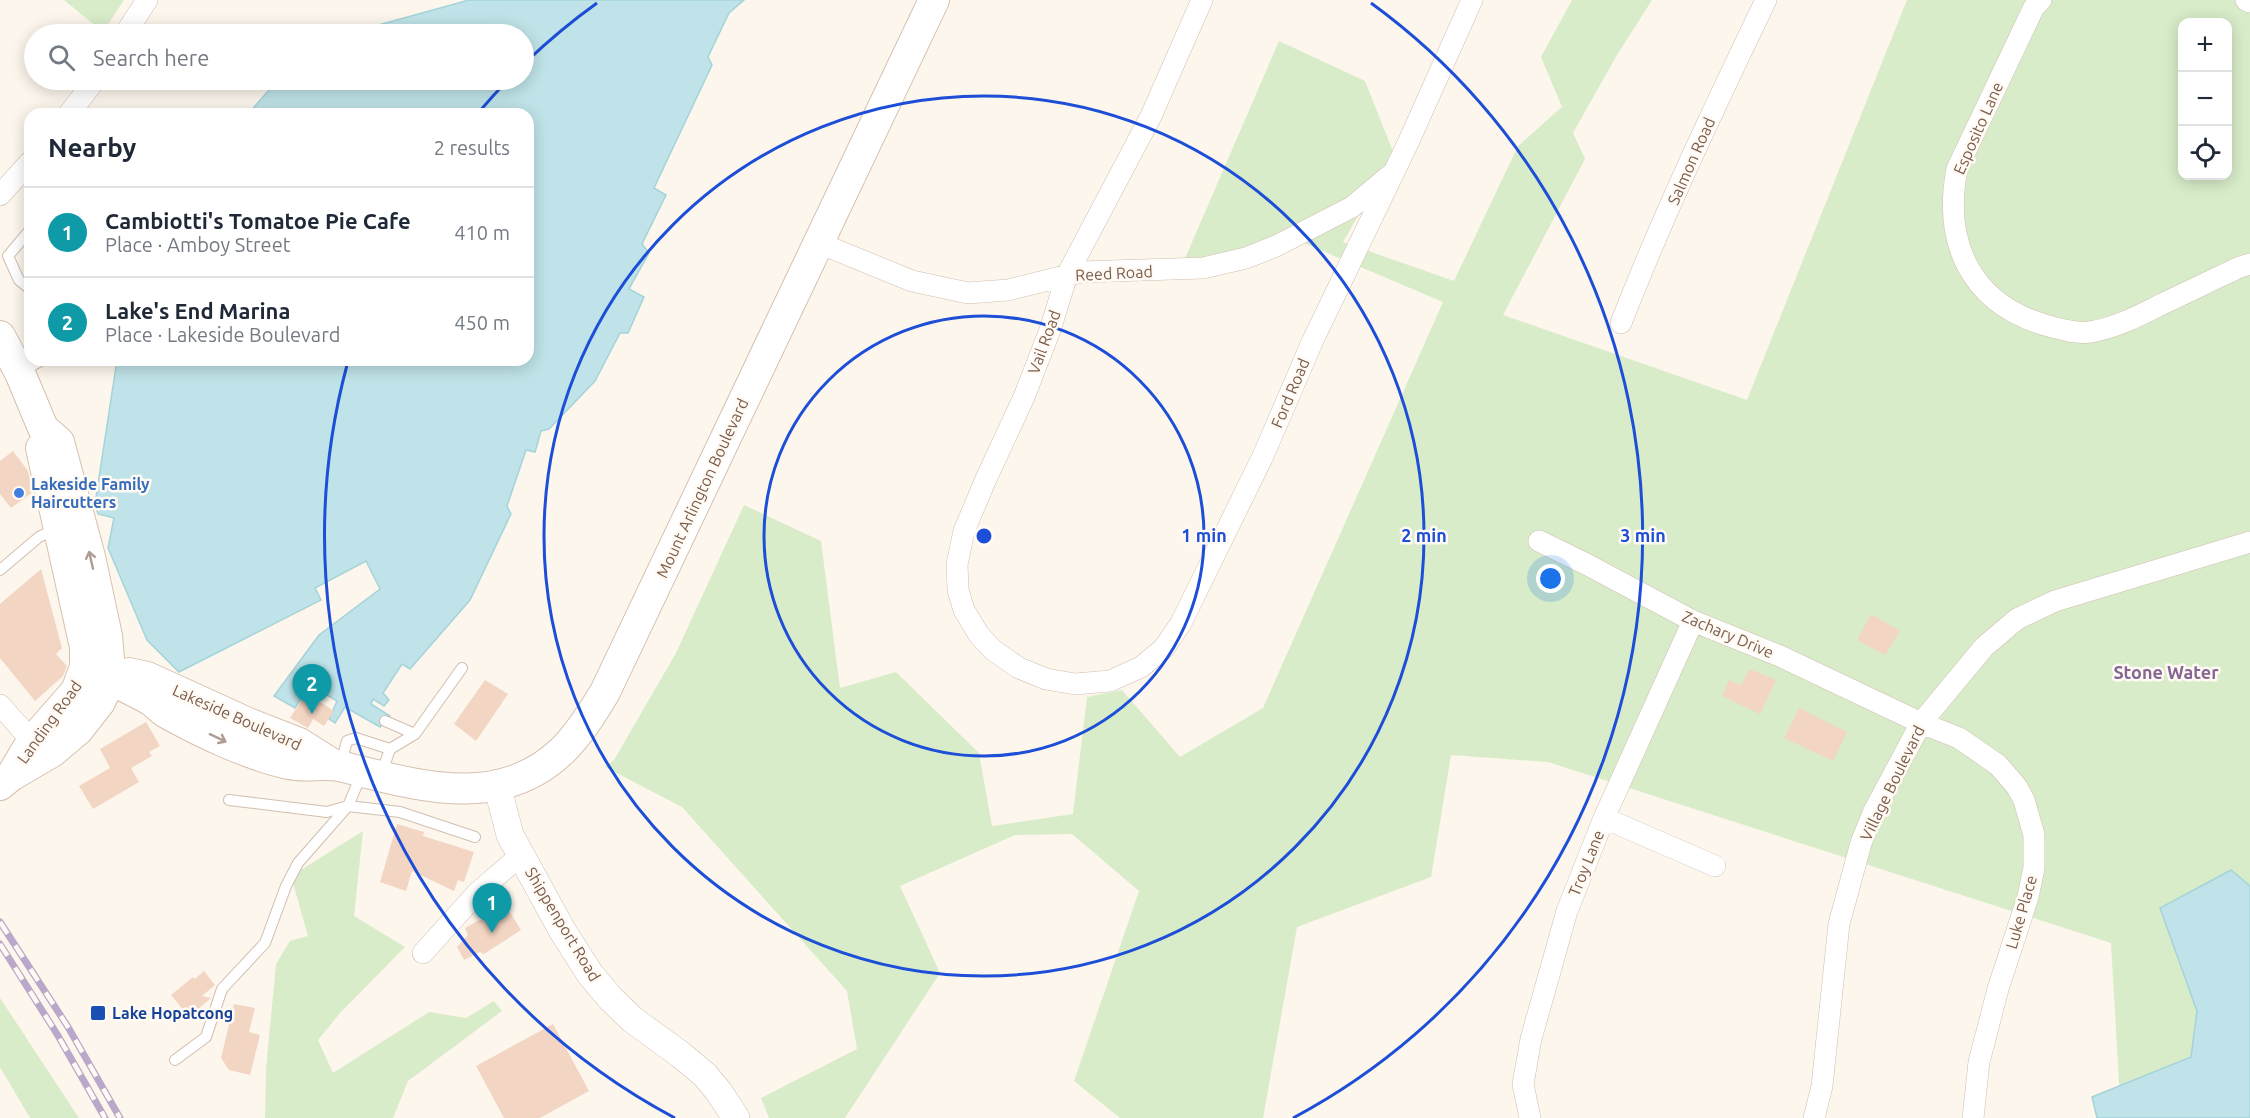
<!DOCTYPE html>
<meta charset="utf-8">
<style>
:root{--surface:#fff;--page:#f6f6f7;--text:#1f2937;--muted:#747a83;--line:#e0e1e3;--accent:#7c3aed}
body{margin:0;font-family:Ubuntu,sans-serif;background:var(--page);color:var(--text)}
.controls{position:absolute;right:18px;top:18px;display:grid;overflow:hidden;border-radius:12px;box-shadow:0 3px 15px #0003}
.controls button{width:54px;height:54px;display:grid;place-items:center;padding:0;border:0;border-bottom:2px solid var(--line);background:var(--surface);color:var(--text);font:30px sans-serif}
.you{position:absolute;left:1551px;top:579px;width:21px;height:21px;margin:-15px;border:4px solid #fff;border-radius:50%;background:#1a73e8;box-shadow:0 0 0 9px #1a73e833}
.badge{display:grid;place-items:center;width:39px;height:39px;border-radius:50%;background:var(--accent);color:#fff;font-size:20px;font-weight:700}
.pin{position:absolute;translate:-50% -50px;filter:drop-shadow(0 2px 3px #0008)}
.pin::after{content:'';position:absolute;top:32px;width:21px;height:18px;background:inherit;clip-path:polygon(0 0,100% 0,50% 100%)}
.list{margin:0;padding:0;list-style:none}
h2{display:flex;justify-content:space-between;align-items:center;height:78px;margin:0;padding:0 24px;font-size:26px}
h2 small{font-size:20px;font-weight:400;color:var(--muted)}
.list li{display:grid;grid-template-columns:39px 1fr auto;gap:18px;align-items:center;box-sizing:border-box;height:90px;padding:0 24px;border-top:2px solid var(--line)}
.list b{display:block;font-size:22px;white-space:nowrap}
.list p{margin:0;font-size:20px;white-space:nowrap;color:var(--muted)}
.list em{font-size:20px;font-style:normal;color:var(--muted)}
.icon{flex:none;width:33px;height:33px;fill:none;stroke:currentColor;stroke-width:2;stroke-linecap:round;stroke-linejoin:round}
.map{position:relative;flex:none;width:2250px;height:1118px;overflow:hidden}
.search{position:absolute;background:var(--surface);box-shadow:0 3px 15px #0003;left:24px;top:24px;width:510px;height:66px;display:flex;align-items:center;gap:15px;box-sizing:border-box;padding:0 21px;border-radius:33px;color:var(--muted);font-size:22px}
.panel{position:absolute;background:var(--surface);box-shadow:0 3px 15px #0003;left:24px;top:108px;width:510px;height:258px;border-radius:18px}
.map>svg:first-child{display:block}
.green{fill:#d8ecc9;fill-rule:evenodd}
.water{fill:#bfe3e8;stroke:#a5d3da;stroke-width:1.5}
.building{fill:#f3d5c3}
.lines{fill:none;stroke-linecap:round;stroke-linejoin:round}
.service-casing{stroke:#d1beb0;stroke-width:12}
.minor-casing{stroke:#d1beb0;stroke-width:22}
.tertiary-casing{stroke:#d1beb0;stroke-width:28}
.secondary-casing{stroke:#d6c0b0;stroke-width:32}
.service{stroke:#fff;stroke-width:10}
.minor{stroke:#fff;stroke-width:21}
.tertiary{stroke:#fff;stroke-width:27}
.secondary{stroke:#fff;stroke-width:30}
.rail-casing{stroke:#b9a8c9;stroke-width:7}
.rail{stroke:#fffaf3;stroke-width:4.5;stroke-dasharray:14;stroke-linecap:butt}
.oneway{stroke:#af9d94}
.ring{fill:none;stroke:#1d4ed8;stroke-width:3}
.shop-dot{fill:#3f7fe0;stroke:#fffaf3;stroke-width:2}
.transit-dot{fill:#1a4fb4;stroke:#fffaf3;stroke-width:2}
.labels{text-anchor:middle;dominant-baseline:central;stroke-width:5;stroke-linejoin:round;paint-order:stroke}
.street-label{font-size:16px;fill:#7a5c4d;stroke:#fffaf3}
.shop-label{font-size:16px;font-weight:bold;fill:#366cbe;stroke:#fffaf3;text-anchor:start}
.transit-label{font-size:16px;font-weight:bold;fill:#164399;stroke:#fffaf3;text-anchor:start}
.neighbourhood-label{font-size:18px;font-weight:bold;fill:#846695;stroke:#fffaf3}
.centre{fill:#1d4ed8;stroke:#fffaf3;stroke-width:3}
.ring-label{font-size:18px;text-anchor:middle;font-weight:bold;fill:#1d4ed8;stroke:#fffaf3;stroke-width:5;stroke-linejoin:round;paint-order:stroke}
</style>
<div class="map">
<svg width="2250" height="1118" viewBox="0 0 2250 1118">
<rect width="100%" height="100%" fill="#fdf6ec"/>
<path class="green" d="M64,0H124L103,32Z
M1572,0H1652L1617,55L1573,133L1585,159L1503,315L1747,400L1907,0H2250V1118H2121L2111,943L1548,762L1451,755L1431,877L1297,927L1263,1118H1120L1074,1081L1139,891L1072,834L1015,835L900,886L940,973L845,1118H769L761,1098L857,1049L847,991L682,807L605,767L614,760L676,653L744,505L821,541L840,688L896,672L979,753L992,826L1073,814L1087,697L1122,690L1180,757L1263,708L1443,302L1292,238L1180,270L1279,41L1365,81L1394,154L1343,242L1454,281L1518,146L1562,107L1541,57ZM2182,22H2228V176H2182Z
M363,831L354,916L405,947L340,1013L318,1040L333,1073L429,1012L466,1018L494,1001L502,1011L408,1081L393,1118H265L266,1069L276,964L290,941L308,936L291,876Z
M0,998L79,1118H30L0,1067Z"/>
<path class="water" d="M469,0H744L729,13L708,57L712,65L654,188L666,195L642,244L649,253L629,289L644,297L628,333H620L595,381L549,429L541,431L535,452L526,450L507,506L511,514L470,600L410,669L402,664L383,693L389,700L384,706L373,699L371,704L390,716L380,727L345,707L335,723L329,719L337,701L310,684L295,708L274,696L319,635L380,589L366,561L315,588L321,600L179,672L147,640L108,548L114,518L98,514L95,504L117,360H528V114H248L278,80H524V34H346Z
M2231,870L2250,886V1118H2097L2092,1097L2191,1057L2197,1011L2160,908Z"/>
<path class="building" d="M13,451L28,471L33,492L11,508L0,494V461Z
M41,569L62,648L56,654L67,666L63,676L35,701L0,658V604Z
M1871,614L1900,631L1885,655L1857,640Z
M1749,669L1776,680L1760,714L1722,696L1729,680L1741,685Z
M485,680L508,694L476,741L454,724Z
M306,693L334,711L324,726L313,719L308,728L290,718Z
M1799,708L1847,732L1833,761L1784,738Z
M146,722L160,746L149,752L152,756L131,768L139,782L93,809L79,786L110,768L100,749Z
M397,824L424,832L423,836L474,852L464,882L458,880L454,891L412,871L406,891L380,882Z
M506,906L521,930L484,954L480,952L464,960L457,947L468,935L465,928Z
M204,971L215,985L202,996L211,998L189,1017L171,995L193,977L195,979Z
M234,1004L255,1008L249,1032L260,1035L250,1075L229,1070L221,1058Z
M553,1024L589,1091L540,1118H504L476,1066Z"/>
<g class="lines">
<defs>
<path id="service" d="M30,230L8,256L19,280L30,289
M23,371L42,360
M0,570L39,537L58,528
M385,721L415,734
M390,749L415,734L462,668
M341,763L347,741L356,738L390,749L381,775
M229,800L327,812L348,806L362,773
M175,1060L206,1037L222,989L265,943L286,886L298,863L348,806L400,812L475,837"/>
<path id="minor" d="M1202,0L1151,116L1067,275L1050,330L1024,397L986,479L964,531L957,564L958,590L964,610L979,635L993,650L1019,668L1046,679L1075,684L1110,681L1141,667L1164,648L1181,623L1263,456L1313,340L1408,143L1472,0
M2041,0L2034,7L1957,169C1943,242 1970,303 2045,325C2059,329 2076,334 2090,332C2116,328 2138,316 2162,304C2188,292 2214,279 2240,267L2250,264
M2246,0L2250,2
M125,34L147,0
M69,114L95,80
M0,195L30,162
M819,243L912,281L968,293L1008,290L1081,272L1203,268L1246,258L1276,246L1352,207L1389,176
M1621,323C1664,213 1715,106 1766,0
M1539,541L1588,565L1693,621L1780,656L1921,723L1959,738L1998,765L2017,787L2024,800L2034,835V868L2028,897L1998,989L1979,1062L1973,1118
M0,705L32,741
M1604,818L1715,866
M423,953L477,893L521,855
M1530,1118L1523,1084L1531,1039L1567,911L1604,818L1693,621
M1814,1118L1822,1086L1839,924L1851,880L1861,843L1874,811L1921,723L1984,647L2017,619L2055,601L2250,542"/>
<path id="tertiary" d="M497,785L510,835L562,930L590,974L611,999L633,1020L681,1055L705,1075L719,1092L736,1118"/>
<path id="secondary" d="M0,336L20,373L43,428L59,442L90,557L107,636L110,670L106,689L100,702L78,730L52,752L11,776L0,785
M85,667C107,679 129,688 150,700C157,704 161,711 168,714C202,733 251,756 289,764C305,768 323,763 339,766C414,784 498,813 563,750C580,733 593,712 605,692L934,0
M129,673L147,677L248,723L299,743L334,765
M14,771L32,741L76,691L85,667V647L41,448"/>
</defs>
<use href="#service" class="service-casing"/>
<use href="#minor" class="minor-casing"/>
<use href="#tertiary" class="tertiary-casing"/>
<use href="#secondary" class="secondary-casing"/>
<use href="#service" class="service"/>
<use href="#minor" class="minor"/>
<use href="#tertiary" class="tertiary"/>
<use href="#secondary" class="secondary"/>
<defs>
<path id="rail" d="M0,922L68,1027L120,1118
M0,944L57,1034L105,1118"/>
</defs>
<use href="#rail" class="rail-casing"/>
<use href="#rail" class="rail"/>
</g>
<defs><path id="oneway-shaft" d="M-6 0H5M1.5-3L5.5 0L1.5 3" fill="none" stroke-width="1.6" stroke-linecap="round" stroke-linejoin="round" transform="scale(1.5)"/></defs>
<g class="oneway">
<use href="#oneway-shaft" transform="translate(91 560) rotate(-103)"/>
<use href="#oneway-shaft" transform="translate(218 738) rotate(25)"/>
</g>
<g class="ring">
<circle cx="984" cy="536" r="220"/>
<circle cx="984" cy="536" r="440"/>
<path d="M675 1118A659 659 0 0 1 347 365M479 112A659 659 0 0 1 506 82M526 62A659 659 0 0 1 597 3M1371 3A659 659 0 0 1 1293 1118"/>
</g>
<circle class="shop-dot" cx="19" cy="493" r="6"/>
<rect class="transit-dot" x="90" y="1005" width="16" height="16" rx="3"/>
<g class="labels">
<g class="street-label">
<text transform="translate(1978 128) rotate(-66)">Esposito Lane</text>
<text transform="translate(1691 161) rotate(-66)">Salmon Road</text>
<text transform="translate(1114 273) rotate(-3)">Reed Road</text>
<text transform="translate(1044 342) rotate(-70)">Vail Road</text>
<text transform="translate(1290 393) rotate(-67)">Ford Road</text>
<text transform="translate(702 488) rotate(-65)">Mount Arlington Boulevard</text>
<text transform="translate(1728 634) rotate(23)">Zachary Drive</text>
<text transform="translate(237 717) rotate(24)">Lakeside Boulevard</text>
<text transform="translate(49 722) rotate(-54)">Landing Road</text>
<text transform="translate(1892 783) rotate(-64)">Village Boulevard</text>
<text transform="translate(1586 863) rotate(-68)">Troy Lane</text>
<text transform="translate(2021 912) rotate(-74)">Luke Place</text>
<text transform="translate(563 924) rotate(59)">Shippenport Road</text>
</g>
<g class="shop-label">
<text x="31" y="484">Lakeside Family<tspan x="31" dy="18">Haircutters</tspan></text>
</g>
<g class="transit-label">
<text x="112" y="1013">Lake Hopatcong</text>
</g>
<g class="neighbourhood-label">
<text x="2166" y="672">Stone Water</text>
</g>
</g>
<circle cx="984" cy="536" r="9" class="centre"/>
<g class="ring-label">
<text x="1204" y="542">1 min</text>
<text x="1424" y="542">2 min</text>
<text x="1643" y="542">3 min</text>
</g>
</svg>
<div class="controls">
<button>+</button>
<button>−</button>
<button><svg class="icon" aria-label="locate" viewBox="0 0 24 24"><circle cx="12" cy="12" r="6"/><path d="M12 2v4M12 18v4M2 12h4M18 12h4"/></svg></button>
</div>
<div class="you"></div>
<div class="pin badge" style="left:492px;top:933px;background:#0f9aa8">1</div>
<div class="pin badge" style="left:312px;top:714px;background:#0f9aa8">2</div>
<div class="search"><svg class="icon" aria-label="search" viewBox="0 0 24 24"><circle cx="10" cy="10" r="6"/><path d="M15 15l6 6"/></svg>Search here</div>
<section class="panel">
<h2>Nearby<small>2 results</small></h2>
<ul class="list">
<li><span class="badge" style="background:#0f9aa8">1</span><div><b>Cambiotti's Tomatoe Pie Cafe</b><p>Place · Amboy Street</p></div><em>410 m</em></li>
<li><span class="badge" style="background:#0f9aa8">2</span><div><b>Lake's End Marina</b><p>Place · Lakeside Boulevard</p></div><em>450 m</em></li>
</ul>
</section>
</div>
